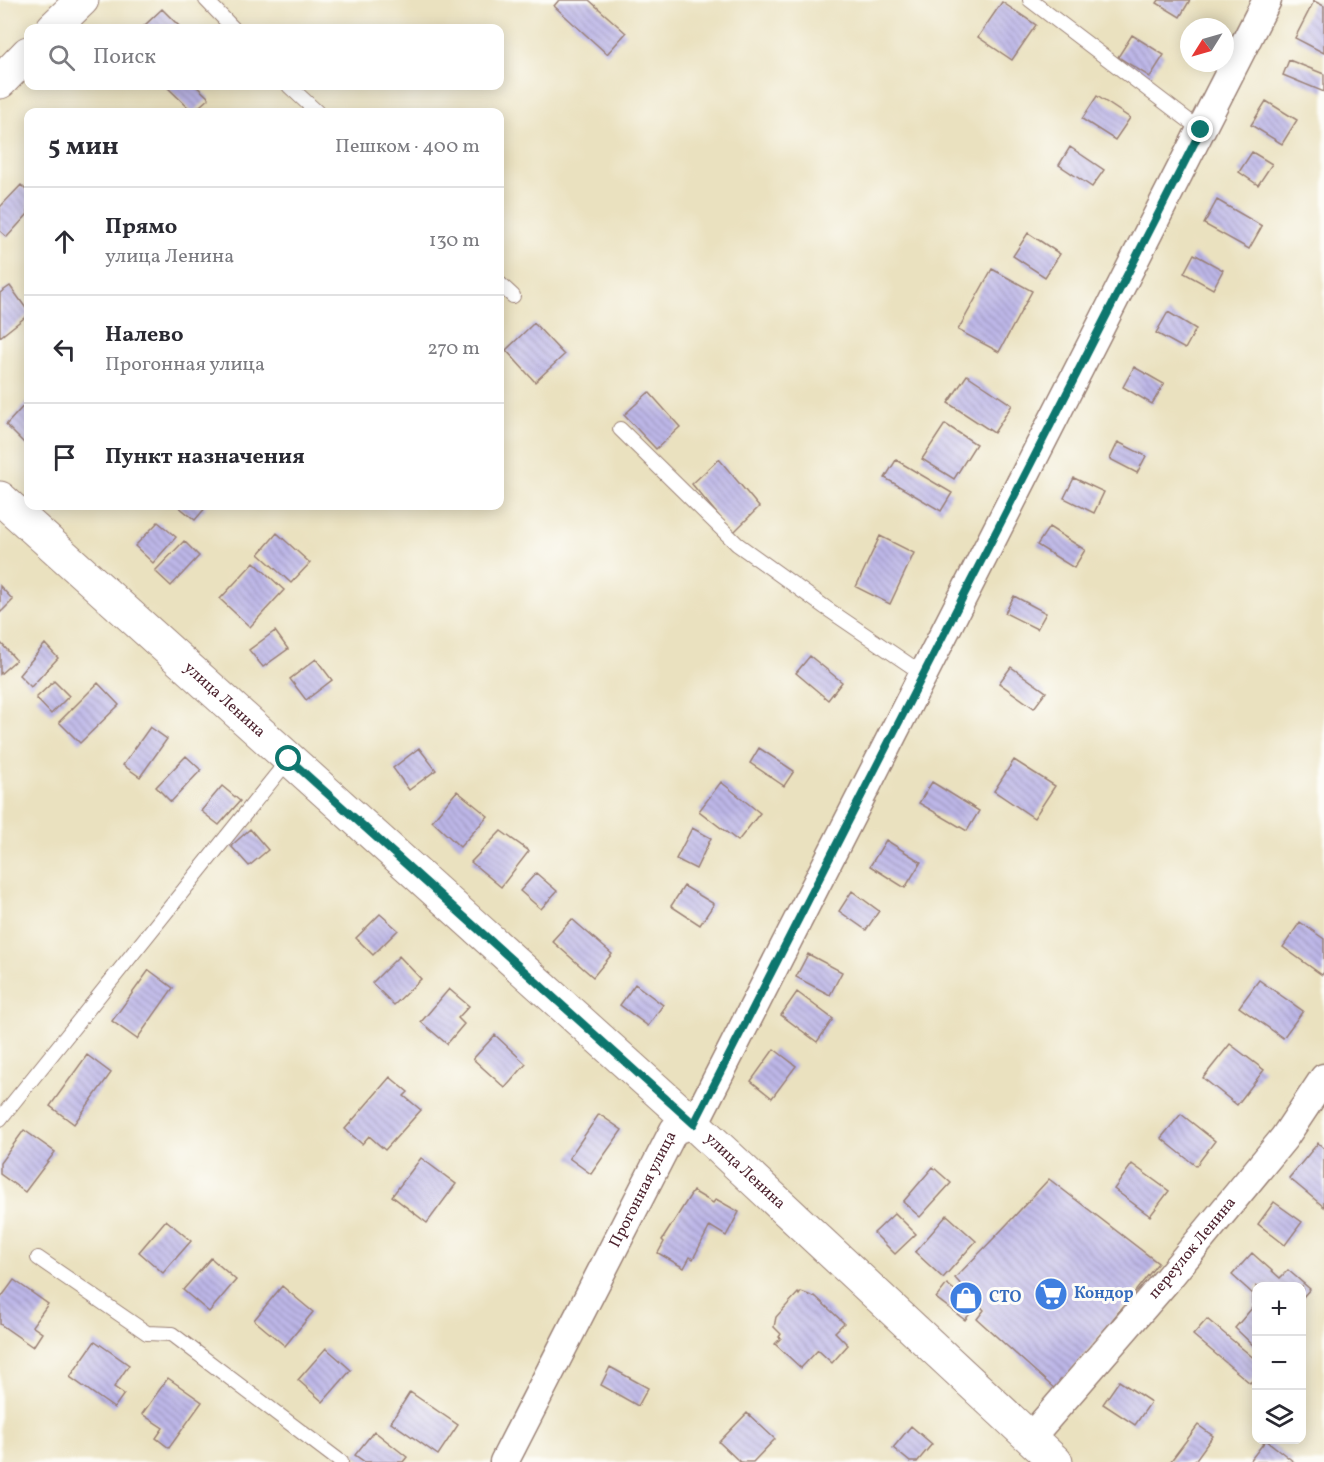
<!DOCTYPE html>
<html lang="ru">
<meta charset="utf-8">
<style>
:root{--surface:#fff;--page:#f2f2f3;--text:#2b2b33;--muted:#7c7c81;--line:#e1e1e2}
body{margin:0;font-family:Vollkorn,serif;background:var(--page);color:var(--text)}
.controls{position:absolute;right:18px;bottom:18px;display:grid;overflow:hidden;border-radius:12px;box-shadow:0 3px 15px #0003}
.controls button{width:54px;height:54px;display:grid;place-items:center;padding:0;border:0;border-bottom:2px solid var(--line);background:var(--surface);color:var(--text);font:30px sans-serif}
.compass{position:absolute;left:1180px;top:18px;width:54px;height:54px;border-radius:50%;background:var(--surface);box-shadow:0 3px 15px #0003;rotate:233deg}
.stop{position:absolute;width:18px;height:18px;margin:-14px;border:4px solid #0f766e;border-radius:50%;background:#fff}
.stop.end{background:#0f766e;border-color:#fff;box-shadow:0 2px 6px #0008}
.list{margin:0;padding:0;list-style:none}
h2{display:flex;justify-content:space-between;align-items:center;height:78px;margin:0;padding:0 24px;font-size:26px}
h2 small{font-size:20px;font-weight:400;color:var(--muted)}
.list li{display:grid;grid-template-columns:39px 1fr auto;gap:18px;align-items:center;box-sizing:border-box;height:108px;padding:0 24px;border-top:2px solid var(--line)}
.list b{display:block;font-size:22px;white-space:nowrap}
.list p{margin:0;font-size:20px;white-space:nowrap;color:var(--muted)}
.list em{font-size:20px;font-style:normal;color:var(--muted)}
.icon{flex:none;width:33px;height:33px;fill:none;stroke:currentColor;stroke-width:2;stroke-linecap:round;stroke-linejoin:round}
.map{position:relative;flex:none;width:1324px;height:1462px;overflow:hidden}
.search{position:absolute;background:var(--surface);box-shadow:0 3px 15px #0003;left:24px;top:24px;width:480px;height:66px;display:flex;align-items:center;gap:15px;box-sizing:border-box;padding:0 21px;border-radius:12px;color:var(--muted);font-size:22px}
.panel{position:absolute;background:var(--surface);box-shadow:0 3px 15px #0003;left:24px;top:108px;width:480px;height:402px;border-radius:12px}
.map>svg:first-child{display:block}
.building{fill:url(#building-back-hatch)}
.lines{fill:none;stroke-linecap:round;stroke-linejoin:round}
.lane-casing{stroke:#9a8075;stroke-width:16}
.street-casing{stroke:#9a8075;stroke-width:31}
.secondary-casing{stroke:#9a8075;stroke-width:35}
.primary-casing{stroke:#9a8075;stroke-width:35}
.lane{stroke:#fff;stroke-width:14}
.street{stroke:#fff;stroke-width:28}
.secondary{stroke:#fff;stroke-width:33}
.primary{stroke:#fff;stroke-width:33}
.route{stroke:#0f766e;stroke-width:8}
.labels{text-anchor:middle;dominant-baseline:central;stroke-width:6;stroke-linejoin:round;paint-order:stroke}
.street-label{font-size:16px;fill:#4a1f2b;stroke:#fdfcf7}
.shop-label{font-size:16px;font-weight:bold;fill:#366cbe;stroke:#fdfcf7;text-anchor:start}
</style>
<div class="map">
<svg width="1324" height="1462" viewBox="0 0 1324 1462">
<defs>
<pattern id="building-back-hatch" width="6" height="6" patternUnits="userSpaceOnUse" patternTransform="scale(1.5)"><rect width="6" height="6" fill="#bdb7e8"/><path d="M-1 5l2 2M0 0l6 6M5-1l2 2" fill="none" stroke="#9c94bc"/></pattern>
</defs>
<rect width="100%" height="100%" fill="#fdfcf7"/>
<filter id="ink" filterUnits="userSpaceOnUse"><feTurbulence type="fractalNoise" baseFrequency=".0167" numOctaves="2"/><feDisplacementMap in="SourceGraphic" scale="12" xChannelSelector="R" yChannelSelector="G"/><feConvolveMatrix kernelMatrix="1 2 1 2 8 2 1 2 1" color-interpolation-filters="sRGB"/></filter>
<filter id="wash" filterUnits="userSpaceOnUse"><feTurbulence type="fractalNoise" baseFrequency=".008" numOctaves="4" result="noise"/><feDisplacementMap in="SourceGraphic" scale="24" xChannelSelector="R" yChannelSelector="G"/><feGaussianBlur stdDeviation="1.35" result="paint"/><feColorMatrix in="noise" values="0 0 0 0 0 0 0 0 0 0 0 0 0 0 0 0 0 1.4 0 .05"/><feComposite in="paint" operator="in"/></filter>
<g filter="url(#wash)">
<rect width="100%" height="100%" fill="#eae1bf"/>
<g id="blocks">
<path class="building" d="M559,0H589L626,33L607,54L554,6Z
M1159,0H1190L1180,17L1157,3Z
M1314,1L1324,6V53L1295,38Z
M1002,2L1036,25L1012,60L978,37Z
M162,9L181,28H147L144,26Z
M1132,35L1164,55L1150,77L1118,57Z
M1289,60L1324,74V92L1283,75Z
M166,86H196L209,98L193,112Z
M1097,96L1130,118L1115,140L1082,119Z
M1266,101L1297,120L1282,144L1251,125Z
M1070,147L1104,170L1092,187L1059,165Z
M1252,152L1272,164L1258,185L1239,172Z
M21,185L28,192V214L7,237L0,231V207Z
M1217,200L1262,226L1249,249L1204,224Z
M1028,233L1060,254L1045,277L1013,256Z
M1194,254L1223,270L1213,289L1184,273Z
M992,269L1032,291L999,352L958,330Z
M10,286L28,311V315L0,337V293Z
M1168,312L1196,329L1185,349L1156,333Z
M534,323L564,355L535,382L506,350Z
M1134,367L1164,384L1152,404L1123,387Z
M967,375L1012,405L994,433L948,403Z
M649,392L680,427L656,449L624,415Z
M28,401V447L6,425Z
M945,424L976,444L954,479L922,459Z
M1118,442L1146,456L1137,473L1110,459Z
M719,459L759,507L733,533L692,484Z
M896,460L952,493L941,511L885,478Z
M1074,478L1104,492L1094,513L1064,498Z
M178,506H207L195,520Z
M158,522L176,537L153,563L135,546Z
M1049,527L1085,550L1074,568L1037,545Z
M277,533L310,563L291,583L259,554Z
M880,536L914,553L890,604L856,587Z
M184,541L199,556L171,586L155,571Z
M254,562L284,590L250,627L220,599Z
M0,586L13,600L0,613Z
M1014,596L1046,613L1037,629L1005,613Z
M275,631L288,649L263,667L249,650Z
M0,642L16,660L0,674Z
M45,644L58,658L31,687L19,675Z
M810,656L842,682L828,700L796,673Z
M316,659L332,680L306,700L290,679Z
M1011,667L1046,692L1034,708L999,683Z
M54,681L69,696L51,714L36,698Z
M98,683L119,705L80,743L59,722Z
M150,727L167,739L140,777L123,765Z
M419,748L436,770L409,790L393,768Z
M759,748L794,771L784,786L750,763Z
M186,756L201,770L171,802L156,787Z
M1014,760L1055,786L1034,818L994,791Z
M721,782L760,813L738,841L699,811Z
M932,782L979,811L967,831L919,803Z
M222,786L240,801L219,825L201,811Z
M457,791L488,816L460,847L432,821Z
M692,828L711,838L696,869L676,859Z
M250,829L268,850L249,866L231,846Z
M501,831L529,851L501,887L471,862Z
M886,840L921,862L905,888L870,866Z
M536,873L557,891L541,909L520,891Z
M684,886L714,904L700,925L671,906Z
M852,891L879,911L866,930L839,911Z
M380,914L398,930L373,955L356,938Z
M572,919L612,954L593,977L552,941Z
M1300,922L1324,939V972L1322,975L1283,947Z
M808,954L842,972L830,995L796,977Z
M399,956L421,979L394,1005L372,983Z
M149,970L173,988L137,1039L112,1021Z
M1259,980L1303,1011L1283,1038L1239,1007Z
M635,984L663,1005L648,1026L620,1005Z
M449,989L469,1006L458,1018L464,1024L447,1044L421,1022Z
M797,992L833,1019L817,1042L781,1015Z
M495,1035L526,1064L505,1088L473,1059Z
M1230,1044L1264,1070L1237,1105L1203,1078Z
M774,1049L796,1066L772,1098L751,1081Z
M87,1055L111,1073L74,1124L50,1106Z
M390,1077L408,1092L404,1096L421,1110L385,1150L369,1136L362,1144L345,1129Z
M599,1114L622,1130L591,1174L569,1158Z
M1181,1114L1215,1141L1196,1166L1161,1138Z
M24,1130L55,1152L25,1192L0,1174V1163Z
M1318,1143L1324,1148V1207L1289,1178Z
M421,1158L456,1184L427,1223L392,1196Z
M1132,1164L1169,1191L1150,1216L1114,1189Z
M933,1167L951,1183L920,1217L903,1202Z
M1049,1179L1158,1263L1056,1390L977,1319L984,1310L955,1278L995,1237Z
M693,1191L713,1203L716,1199L739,1212L726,1236L710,1226L693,1259L690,1257L684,1268L658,1253L664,1242L662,1240Z
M1274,1202L1302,1222L1285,1245L1258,1224Z
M895,1213L916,1234L895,1254L874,1233Z
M947,1215L976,1241L943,1278L915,1252Z
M166,1220L191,1241L163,1273L139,1252Z
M1252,1253L1280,1278L1288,1270L1310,1289L1302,1298V1286H1256V1348L1235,1328L1253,1307V1294L1232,1275Z
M211,1258L236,1280L209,1312L183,1290Z
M14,1280L48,1304L32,1326L42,1333L33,1347L0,1324V1299Z
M947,1284L975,1307L965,1320L936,1298Z
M282,1286L313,1312L285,1346L254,1320Z
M801,1292L814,1297L815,1296L844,1323L835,1332L848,1345L832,1363L818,1350L801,1368L775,1344L781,1338L779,1337L781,1334L774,1327L776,1317L798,1293L799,1295Z
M1207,1319L1256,1360V1376L1250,1383L1193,1335Z
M95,1341L129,1365L114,1387L124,1394L114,1408L70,1377Z
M326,1348L351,1370L323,1402L298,1380Z
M610,1367L648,1388L638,1406L601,1385Z
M168,1378L202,1402L169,1448L156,1438L163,1428L142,1414Z
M1119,1381L1151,1402L1135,1425L1103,1404Z
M410,1392L458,1425L438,1455L391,1422Z
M747,1413L775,1439L753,1462H740L719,1442Z
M1198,1425L1213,1436L1194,1462H1170Z
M911,1426L932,1444L917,1462H910L893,1448Z
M374,1431L407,1457L403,1462H365L355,1455Z
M1266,1440L1294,1462H1249Z"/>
</g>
</g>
<g filter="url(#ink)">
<use href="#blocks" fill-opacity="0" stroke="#9a8075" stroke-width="1.5"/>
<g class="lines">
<defs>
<path id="lane" d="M206,0L233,28
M1030,0L1201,130
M289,86L317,112
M500,284L513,296
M620,429L737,544L826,608L923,674
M0,1119L289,759
M38,1258L147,1333L172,1334L341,1462"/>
<g id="street">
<path id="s1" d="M1030,1438L1166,1281L1284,1138L1324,1078"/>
<path id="s2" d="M504,1462L674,1130L694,1124L1267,0"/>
</g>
<g id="secondary">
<path id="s3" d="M0,498L694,1124L1056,1462"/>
</g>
<path id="primary" d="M53,28L82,0
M0,82L28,53"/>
</defs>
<use href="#lane" class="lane-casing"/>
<use href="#street" class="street-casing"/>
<use href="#secondary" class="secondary-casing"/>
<use href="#primary" class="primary-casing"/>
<use href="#lane" class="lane"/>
<use href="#street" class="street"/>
<use href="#secondary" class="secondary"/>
<use href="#primary" class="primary"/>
</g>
</g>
<g class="lines" filter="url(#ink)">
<path class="route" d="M289,759L694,1124L1201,130"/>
</g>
<defs>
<symbol id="supermarket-disc" viewBox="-11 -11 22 22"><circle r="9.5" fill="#3f7fe0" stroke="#fdfcf7"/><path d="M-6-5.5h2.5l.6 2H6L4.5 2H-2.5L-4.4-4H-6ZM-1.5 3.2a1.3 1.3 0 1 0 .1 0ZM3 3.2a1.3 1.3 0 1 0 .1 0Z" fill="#fff"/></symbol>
<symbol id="shop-disc" viewBox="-11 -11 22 22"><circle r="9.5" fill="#3f7fe0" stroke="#fdfcf7"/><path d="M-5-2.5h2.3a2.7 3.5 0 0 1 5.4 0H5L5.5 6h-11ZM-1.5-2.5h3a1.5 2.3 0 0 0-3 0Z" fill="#fff"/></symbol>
</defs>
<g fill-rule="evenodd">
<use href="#supermarket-disc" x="1032" y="1275" width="38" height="38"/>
<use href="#shop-disc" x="947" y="1279" width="38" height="38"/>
</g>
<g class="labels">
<g class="street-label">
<text stroke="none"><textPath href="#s3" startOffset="302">улица Ленина</textPath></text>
<text stroke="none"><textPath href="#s3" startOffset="1004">улица Ленина</textPath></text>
<text stroke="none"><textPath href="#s2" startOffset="306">Прогонная улица</textPath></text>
<text stroke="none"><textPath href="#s1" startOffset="250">переулок Ленина</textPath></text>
</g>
<g class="shop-label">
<text x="1074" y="1294">Кондор</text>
<text x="989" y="1298">СТО</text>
</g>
</g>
</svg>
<div class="controls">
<button>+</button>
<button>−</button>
<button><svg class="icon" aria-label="layers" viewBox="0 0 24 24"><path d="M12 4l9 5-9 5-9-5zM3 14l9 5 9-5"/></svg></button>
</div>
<svg class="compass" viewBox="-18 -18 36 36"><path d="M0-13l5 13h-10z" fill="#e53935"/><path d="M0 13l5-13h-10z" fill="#7c7c81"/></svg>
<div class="stop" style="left:289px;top:759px"></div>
<div class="stop end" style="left:1201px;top:130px"></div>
<div class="search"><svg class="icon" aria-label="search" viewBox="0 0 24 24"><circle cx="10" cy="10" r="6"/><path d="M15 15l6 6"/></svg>Поиск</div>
<section class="panel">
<h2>5 мин<small>Пешком · 400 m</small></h2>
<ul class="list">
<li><svg class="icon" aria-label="ahead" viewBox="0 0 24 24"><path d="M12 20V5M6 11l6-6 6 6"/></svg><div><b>Прямо</b><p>улица Ленина</p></div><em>130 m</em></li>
<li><svg class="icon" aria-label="left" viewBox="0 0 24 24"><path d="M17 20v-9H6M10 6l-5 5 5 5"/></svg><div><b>Налево</b><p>Прогонная улица</p></div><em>270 m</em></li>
<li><svg class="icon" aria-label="arrive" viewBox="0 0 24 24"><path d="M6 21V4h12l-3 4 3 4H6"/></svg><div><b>Пункт назначения</b></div></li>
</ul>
</section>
</div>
